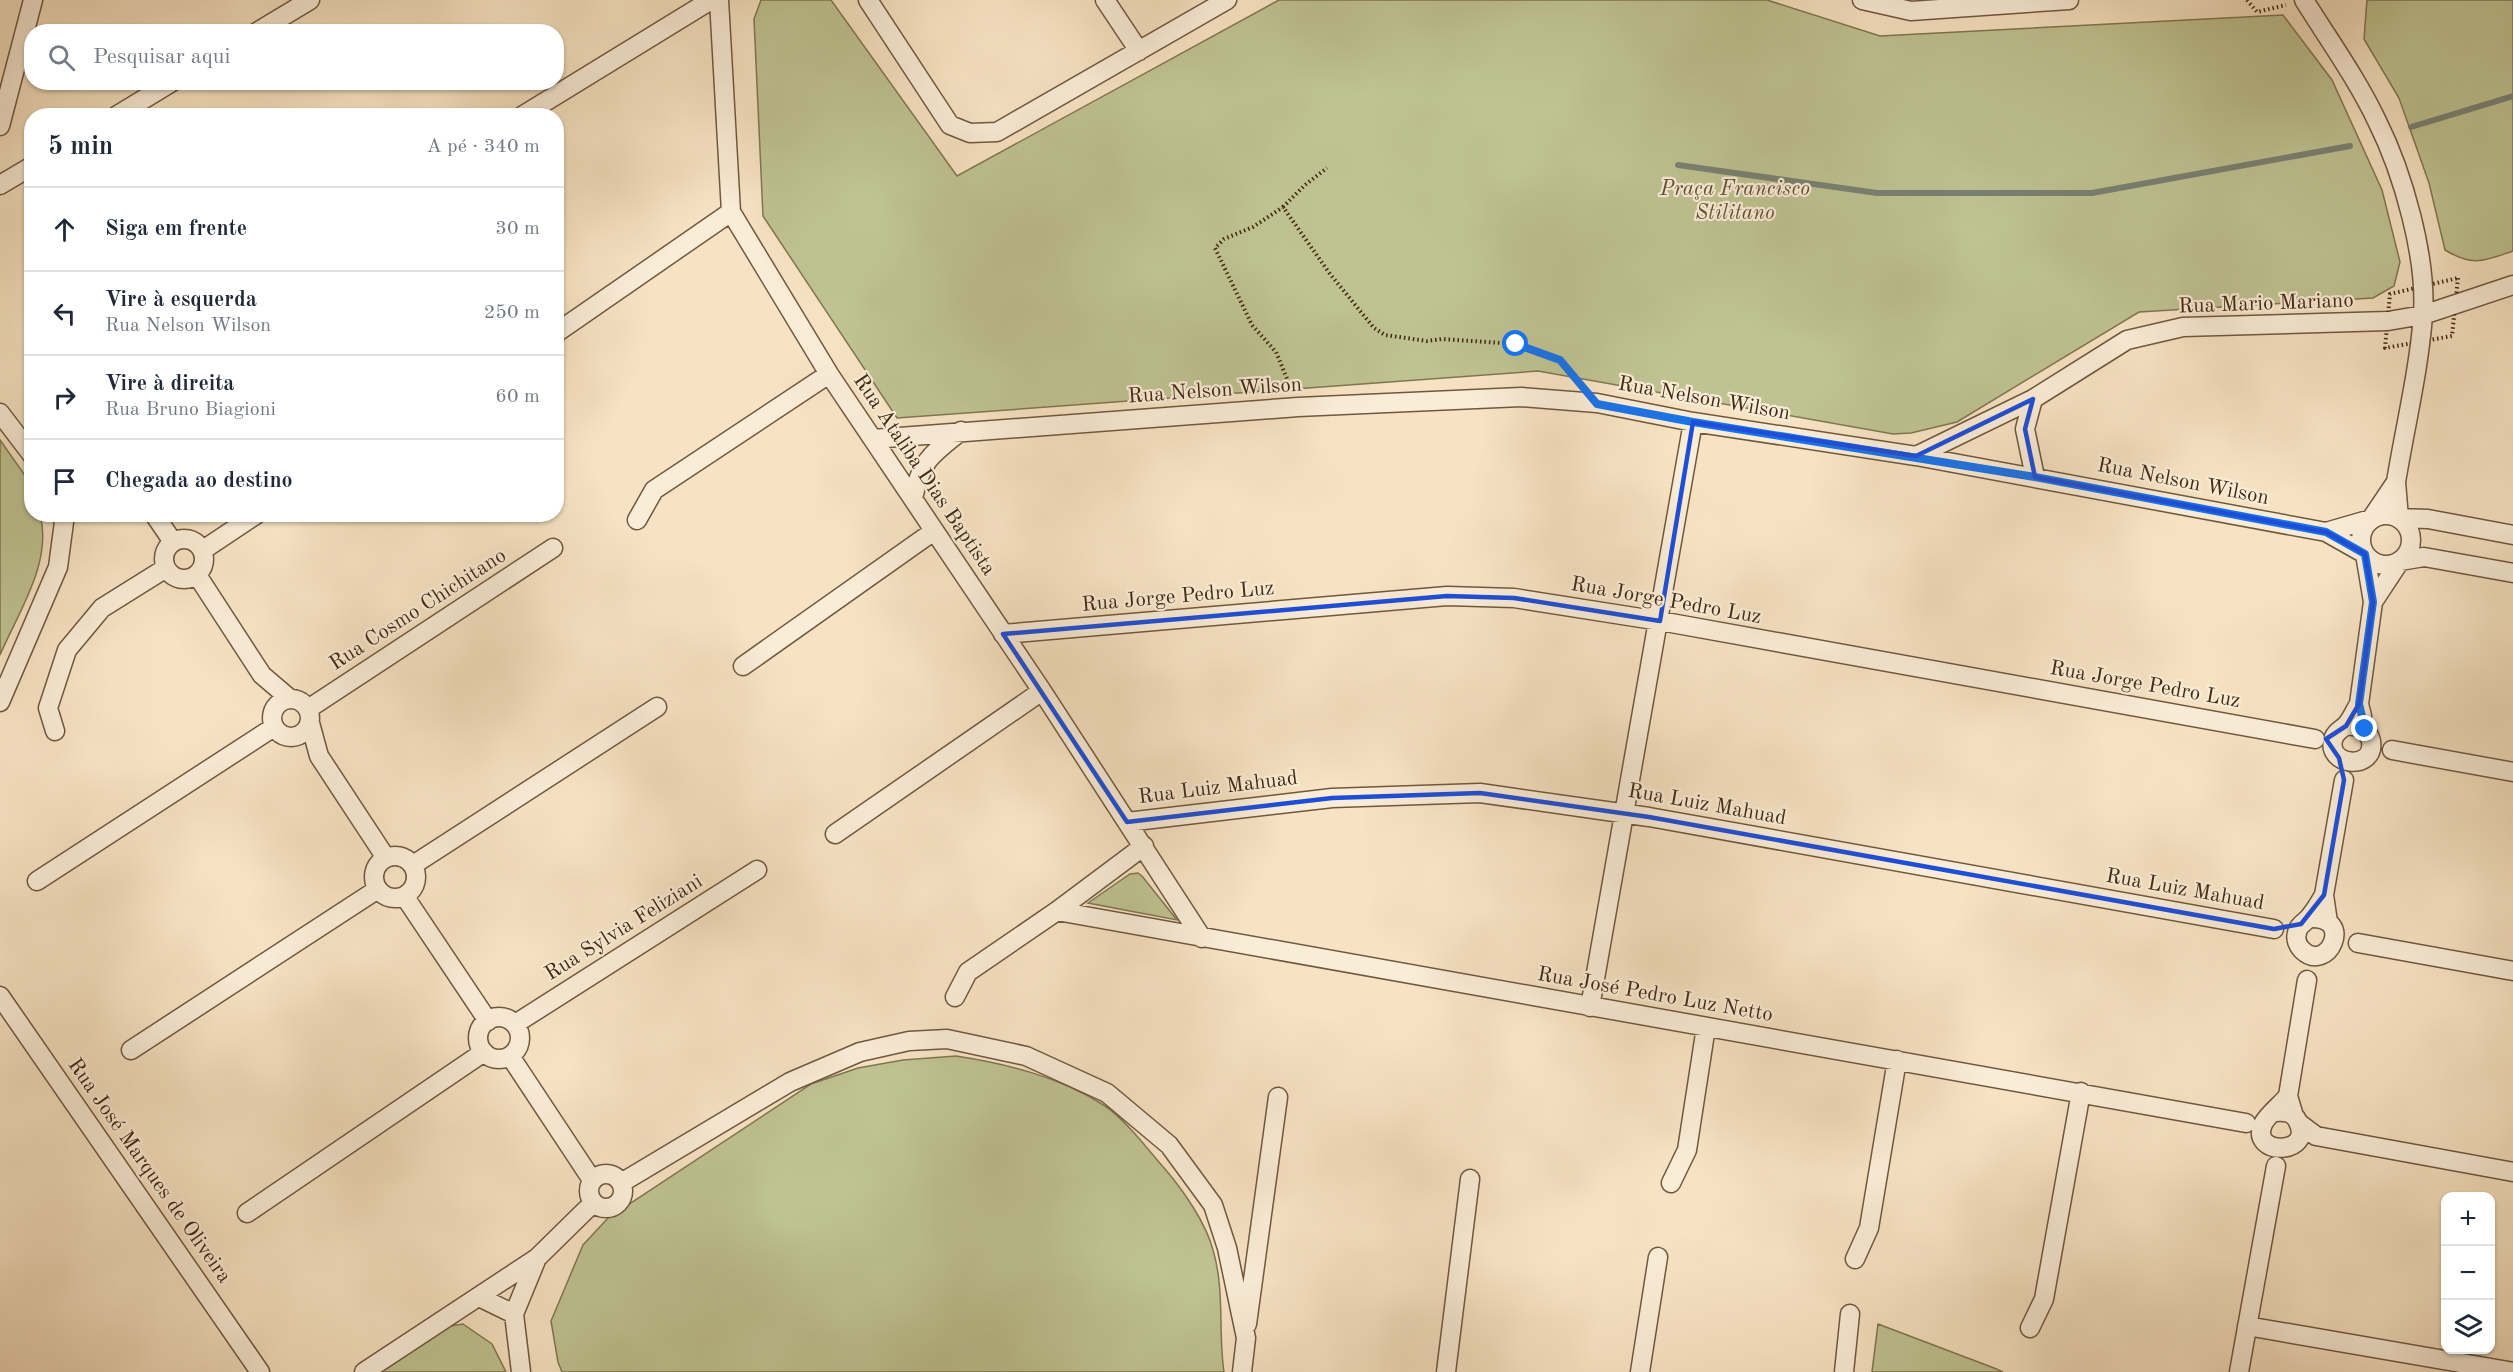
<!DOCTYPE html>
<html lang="pt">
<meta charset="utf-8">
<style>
:root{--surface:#fff;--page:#f2f2f3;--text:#1f2937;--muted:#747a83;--line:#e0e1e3}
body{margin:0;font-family:"Old Standard TT",serif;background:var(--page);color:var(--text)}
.controls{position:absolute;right:18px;bottom:18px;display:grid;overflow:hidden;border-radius:12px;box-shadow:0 2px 4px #0004}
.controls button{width:54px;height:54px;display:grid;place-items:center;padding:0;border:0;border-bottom:2px solid var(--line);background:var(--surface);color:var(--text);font:30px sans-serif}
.stop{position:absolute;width:18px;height:18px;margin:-14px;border:4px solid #1a73e8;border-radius:50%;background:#fff}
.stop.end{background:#1a73e8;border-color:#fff;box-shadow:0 2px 6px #0008}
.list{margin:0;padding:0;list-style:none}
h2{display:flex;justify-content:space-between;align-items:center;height:78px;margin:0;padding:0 24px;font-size:26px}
h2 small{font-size:20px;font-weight:400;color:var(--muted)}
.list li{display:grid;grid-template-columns:39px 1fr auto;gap:18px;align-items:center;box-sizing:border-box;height:84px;padding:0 24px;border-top:2px solid var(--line)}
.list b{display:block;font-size:22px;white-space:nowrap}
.list p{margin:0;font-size:20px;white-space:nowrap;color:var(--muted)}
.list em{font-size:20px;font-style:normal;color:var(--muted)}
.icon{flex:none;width:33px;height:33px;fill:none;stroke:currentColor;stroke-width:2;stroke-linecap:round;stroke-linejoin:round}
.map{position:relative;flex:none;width:2513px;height:1372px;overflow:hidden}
.search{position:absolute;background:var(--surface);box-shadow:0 2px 4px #0004;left:24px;top:24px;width:540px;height:66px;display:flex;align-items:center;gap:15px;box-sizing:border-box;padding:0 21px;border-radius:24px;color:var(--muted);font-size:22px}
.panel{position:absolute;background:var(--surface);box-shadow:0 2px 4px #0004;left:24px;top:108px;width:540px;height:414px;border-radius:24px}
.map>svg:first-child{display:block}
.green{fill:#bfc392;stroke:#817652;stroke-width:1.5}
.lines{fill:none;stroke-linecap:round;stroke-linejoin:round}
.stream{stroke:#798274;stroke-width:6}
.street-casing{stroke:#70583f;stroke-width:21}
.path{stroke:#432913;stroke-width:4;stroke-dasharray:1.5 3;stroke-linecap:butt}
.street{stroke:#faedd8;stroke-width:18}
.route{stroke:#1a73e8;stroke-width:8}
.marked{fill:none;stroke:#1d4ed8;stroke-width:4.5;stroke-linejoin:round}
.labels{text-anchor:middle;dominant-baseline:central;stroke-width:4.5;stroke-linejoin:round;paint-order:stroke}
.park-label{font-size:21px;font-style:italic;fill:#625033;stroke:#faedd8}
.street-label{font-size:21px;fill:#432913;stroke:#faedd8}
</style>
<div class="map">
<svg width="2513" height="1372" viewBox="0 0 2513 1372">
<rect width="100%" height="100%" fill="#f7e3c3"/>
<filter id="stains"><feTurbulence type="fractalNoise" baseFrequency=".00333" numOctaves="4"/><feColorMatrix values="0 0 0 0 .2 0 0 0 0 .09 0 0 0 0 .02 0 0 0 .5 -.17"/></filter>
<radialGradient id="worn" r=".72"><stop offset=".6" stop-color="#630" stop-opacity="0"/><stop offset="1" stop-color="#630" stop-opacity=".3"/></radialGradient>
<path class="green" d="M761,0H831L957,176L1279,0H1767L1880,36L2283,15L2332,80L2382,190L2400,262L2394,286L2373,298L2139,312L1957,422L1911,433L1893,434L1538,371L897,418L763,216L754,19Z
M2367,0H2513V251C2484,261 2473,267 2445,250L2429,183L2399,98L2364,39Z
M0,440L31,484L32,514L40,515C53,561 18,613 0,655Z
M1138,873L1142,876L1177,920L1088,903L1130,874Z
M956,1056C1008,1064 1060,1077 1105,1106C1125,1119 1149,1151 1165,1169C1183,1190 1206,1223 1213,1250C1225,1290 1218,1332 1224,1372H562L558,1362L551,1321L583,1245L608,1218L811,1084L858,1068L903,1060Z
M463,1324L492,1344L506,1372H373L430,1329Z
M1878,1324L1994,1368L2003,1372H1872Z"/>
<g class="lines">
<path class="stream" d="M2411,127L2513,96
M1678,165L1877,193H2092L2350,146"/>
<defs>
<path id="street" d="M719,0L731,212L829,374L1042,691L1202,938
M868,0L950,125L970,133L997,132L1227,0
M1105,0L1139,51
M1862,0L1911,11L2069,0
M2304,0C2329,40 2357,79 2377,121C2403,173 2427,257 2423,315C2419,370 2405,427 2396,482
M257,32L310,0
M116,116L172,82
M522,116L711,0
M0,126L33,0
M0,185L32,166
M556,333L731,212
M2033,399L2025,429L2035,477
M0,413L32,455
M873,439L1298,407L1521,397L1597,403L1693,422L1916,456L2326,532
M1916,456L2033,399L2127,340L2183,327L2388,321L2423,315L2513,285
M913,498C922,459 931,455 961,431
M154,514L173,542
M2361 540a25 25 0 1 1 50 0a25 25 0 1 1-50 0Z
M637,520L654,490L829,374
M2513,535L2428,519L2399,518L2396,482L2371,519L2326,532L2365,554L2373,602L2400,561L2424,557L2513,573
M164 559a20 20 0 1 1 40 0a20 20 0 1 1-40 0Z
M203,550L257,514
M197,575L262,675L289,698
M1003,634L1447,596L1514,598L1660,621L2315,739
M743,666L934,531
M272 718a19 19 0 1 1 38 0a19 19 0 1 1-38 0Z
M0,702L58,567L64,522L61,514
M308,709L553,548
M2362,716L2359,704L2373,602
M310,723L319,756L386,858
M2346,726C2357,725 2368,728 2371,741C2376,772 2323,766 2334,737C2337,730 2343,729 2347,724C2352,718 2355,710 2359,704
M55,731L48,708L67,650L102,608L166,568
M2392,750L2513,772
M1127,822L1332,798L1480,793L1649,817L2274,929
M835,834L1042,691
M374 877a21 21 0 1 1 42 0a21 21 0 1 1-42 0Z
M413,865L657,707
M37,881L274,727
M2324,895L2344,780
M405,897L488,1021
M1057,911L2246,1123
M2309,918C2356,915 2328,975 2302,950C2298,946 2295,939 2297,933C2298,924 2307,922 2311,915C2316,909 2320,902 2324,895L2328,922
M2358,943L2513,971
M0,996L260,1372
M955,997L968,972L1057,911L1144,846
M1590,1007L1693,422
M478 1038a21 21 0 1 1 42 0a21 21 0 1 1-42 0Z
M515,1024L757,870
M131,1050L378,889
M510,1056L592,1180
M2288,1096L2307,980
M2275,1112C2285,1111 2294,1112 2298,1122C2315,1155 2249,1157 2263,1124C2267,1115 2282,1104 2288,1096L2294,1116
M2300,1124L2316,1136L2513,1172
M589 1191a17 17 0 1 1 34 0a17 17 0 1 1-34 0Z
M621,1183L790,1082L860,1052L909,1041L947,1039L1026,1056L1107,1093L1169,1145L1213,1205L1227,1248L1246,1338L1242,1372
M1671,1183L1687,1150L1706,1027
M247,1213L484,1052
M1855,1259L1869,1228L1897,1060
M479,1297L514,1314
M1247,1324L1278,1097
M2247,1326L2513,1372
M2030,1328L2044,1299L2081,1092
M364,1372L537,1258
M521,1372L514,1314L537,1258L593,1203
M1446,1372L1470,1179
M1640,1372L1658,1257
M1844,1372L1850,1314
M2239,1372L2276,1166"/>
</defs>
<use href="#street" class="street-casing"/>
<path class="path" d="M2247,0L2257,12L2286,5
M1283,207L1305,185L1327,168
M2458,278L2452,336L2385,348L2390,294Z
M1292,391L1276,352L1252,325L1215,248L1224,239L1253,227L1283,207L1330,274L1374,328L1385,335L1427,341L1442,339L1516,344L1560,360L1579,382"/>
<use href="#street" class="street"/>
</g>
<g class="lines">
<path class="route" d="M1516,344L1560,360L1597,404L1693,422L2035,477L2326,532L2365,554L2373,602L2359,704L2365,729"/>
</g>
<path class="marked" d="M2033,399L2025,429L2035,477L2326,532L2365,554L2373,602L2359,704L2346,726L2326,739L2339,758L2344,780L2324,895L2301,924L2274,929L1649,817L1480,793L1332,798L1127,822L1003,634L1447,596L1514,598L1660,621L1693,422L1916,456Z"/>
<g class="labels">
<g class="park-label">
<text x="1735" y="189">Praça Francisco<tspan x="1735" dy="24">Stilitano</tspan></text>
</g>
<g class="street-label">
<text transform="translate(2266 304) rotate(-2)">Rua Mario Mariano</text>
<text transform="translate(1215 391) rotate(-4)">Rua Nelson Wilson</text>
<text transform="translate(1704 399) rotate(10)">Rua Nelson Wilson</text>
<text transform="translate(924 475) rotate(56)">Rua Ataliba Dias Baptista</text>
<text transform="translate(2183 482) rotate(11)">Rua Nelson Wilson</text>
<text transform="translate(1178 597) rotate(-5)">Rua Jorge Pedro Luz</text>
<text transform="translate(1666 601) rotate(10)">Rua Jorge Pedro Luz</text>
<text transform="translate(418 610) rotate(-33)">Rua Cosmo Chichitano</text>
<text transform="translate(2145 685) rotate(10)">Rua Jorge Pedro Luz</text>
<text transform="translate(1218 788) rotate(-7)">Rua Luiz Mahuad</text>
<text transform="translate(1707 805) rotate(10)">Rua Luiz Mahuad</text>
<text transform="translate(2185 890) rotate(10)">Rua Luiz Mahuad</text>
<text transform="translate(624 928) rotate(-32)">Rua Sylvia Feliziani</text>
<text transform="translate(1655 995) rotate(10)">Rua José Pedro Luz Netto</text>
<text transform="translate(149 1171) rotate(55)">Rua José Marques de Oliveira</text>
</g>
</g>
<rect width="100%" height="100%" filter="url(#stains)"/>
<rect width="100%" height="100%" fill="url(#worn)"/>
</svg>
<div class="controls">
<button>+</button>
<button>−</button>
<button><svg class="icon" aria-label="layers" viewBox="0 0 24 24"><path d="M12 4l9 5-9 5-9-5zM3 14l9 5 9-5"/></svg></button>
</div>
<div class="stop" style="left:1516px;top:344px"></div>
<div class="stop end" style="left:2365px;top:729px"></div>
<div class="search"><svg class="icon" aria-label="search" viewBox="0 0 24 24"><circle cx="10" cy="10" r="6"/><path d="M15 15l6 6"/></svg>Pesquisar aqui</div>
<section class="panel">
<h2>5 min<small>A pé · 340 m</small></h2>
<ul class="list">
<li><svg class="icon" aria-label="ahead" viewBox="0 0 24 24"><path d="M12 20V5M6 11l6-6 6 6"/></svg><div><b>Siga em frente</b></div><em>30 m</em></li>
<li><svg class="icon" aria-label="left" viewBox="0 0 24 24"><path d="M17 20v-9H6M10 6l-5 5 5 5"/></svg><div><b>Vire à esquerda</b><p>Rua Nelson Wilson</p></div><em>250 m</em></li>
<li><svg class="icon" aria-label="right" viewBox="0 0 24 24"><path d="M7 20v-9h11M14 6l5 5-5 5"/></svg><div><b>Vire à direita</b><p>Rua Bruno Biagioni</p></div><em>60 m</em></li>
<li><svg class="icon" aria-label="arrive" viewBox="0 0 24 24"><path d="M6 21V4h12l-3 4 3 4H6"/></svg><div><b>Chegada ao destino</b></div></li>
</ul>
</section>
</div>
